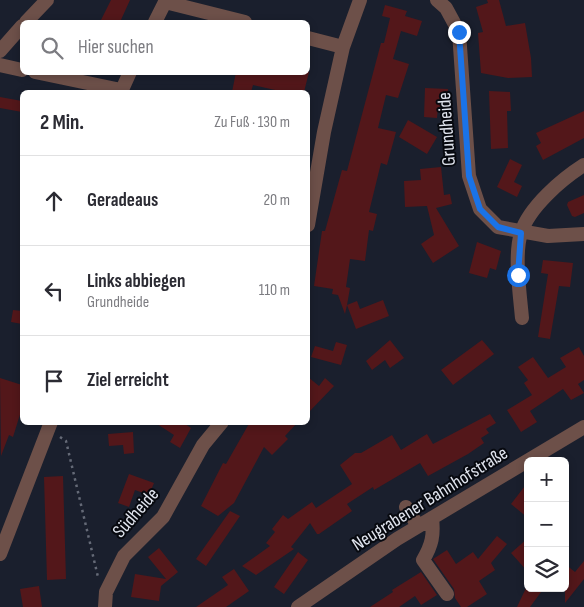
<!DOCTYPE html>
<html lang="de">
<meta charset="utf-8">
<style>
:root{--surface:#fff;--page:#f2f2f3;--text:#2b2b33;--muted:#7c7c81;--line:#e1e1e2}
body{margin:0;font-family:"Sofia Sans Condensed",sans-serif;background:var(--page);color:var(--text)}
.controls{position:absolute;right:15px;bottom:15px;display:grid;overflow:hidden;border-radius:8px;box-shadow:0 2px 8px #0003}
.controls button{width:45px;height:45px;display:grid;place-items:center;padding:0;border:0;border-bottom:1px solid var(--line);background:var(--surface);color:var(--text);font:25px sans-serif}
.stop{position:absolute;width:15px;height:15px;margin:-11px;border:4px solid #1a73e8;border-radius:50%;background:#fff}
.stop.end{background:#1a73e8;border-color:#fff;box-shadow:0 1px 5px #0008}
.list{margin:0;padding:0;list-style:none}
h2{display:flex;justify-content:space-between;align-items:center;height:65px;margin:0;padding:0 20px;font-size:21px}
h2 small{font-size:16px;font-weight:400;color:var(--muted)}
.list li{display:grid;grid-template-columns:32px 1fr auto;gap:15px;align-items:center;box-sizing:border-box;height:90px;padding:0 20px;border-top:1px solid var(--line)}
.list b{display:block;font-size:19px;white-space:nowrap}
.list p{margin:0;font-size:16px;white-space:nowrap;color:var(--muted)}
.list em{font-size:16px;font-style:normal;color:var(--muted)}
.icon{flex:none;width:28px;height:28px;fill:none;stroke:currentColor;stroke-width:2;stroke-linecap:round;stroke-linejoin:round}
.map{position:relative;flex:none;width:584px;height:607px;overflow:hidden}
.search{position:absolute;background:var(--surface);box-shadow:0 2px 8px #0003;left:20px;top:20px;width:290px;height:55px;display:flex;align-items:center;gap:12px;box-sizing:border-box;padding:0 18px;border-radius:8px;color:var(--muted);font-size:19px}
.panel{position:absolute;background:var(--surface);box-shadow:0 2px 8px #0003;left:20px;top:90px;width:290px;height:335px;border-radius:8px}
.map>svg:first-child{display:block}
.building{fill:#53171a}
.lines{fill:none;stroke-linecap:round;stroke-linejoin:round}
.path{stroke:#656a77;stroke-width:2.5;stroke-dasharray:2.5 4;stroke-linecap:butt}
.minor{stroke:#6d5049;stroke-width:14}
.route{stroke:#1a73e8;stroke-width:6}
.labels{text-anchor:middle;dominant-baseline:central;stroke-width:4;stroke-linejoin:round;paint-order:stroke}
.street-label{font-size:19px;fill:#e0e4ee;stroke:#07090f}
</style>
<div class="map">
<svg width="584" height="607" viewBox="0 0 584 607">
<rect width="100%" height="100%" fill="#1a1f2d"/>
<path class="building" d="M111,0H130L120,22H100Z
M487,0H499L506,26L525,23L531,58L532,77L508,78L481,73L478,33L483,32L476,7L488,3Z
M385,5L407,11L405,16L422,21L417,36L401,31L393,59L409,64L398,98L386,95L378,128L396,132L387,165L381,163L369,212L377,214L373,231L369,230L365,261L350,259L346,287L350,288L347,305L357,301L360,309L383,300L389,316L356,329L347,305L345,314L338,295L332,294L333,289L314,286L322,231H325L342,170L347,171L381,43H384L390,18L382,16Z
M236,72H309L304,92H284L253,85L251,92H232Z
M425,88L448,89L447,107H438L437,118L424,117Z
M489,91L510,92L511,111H507L508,148L491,149Z
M0,97L22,101V112L0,108Z
M584,111V138L543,160L536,146L541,143L536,133Z
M408,120L437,137L427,154L399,137Z
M510,159L522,165L514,182L522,186L517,197L497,187Z
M441,167L444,195L450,194L452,204L436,208L459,246L433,263L421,244L434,235L427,206L405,207L404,181L421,180L420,169Z
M584,195V213L575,217L572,216L567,205L568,202Z
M477,242L501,251L496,270L490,268L487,278L469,273Z
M543,260L573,263L570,287L559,286L550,339L538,337L548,274L541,273Z
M13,310L22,311V324L11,322Z
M390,340L404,358L390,368L385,360L372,370L366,361Z
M482,340L494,354L453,385L441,370Z
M336,342L347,345L341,365L311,357L315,346L333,351Z
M579,347L584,356V380L578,384L584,393L571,400L563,389L530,411L537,422L521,432L507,410L532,395L524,383L528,380L518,367L533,357L548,378L566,367L560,358Z
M308,377L319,386L325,378L334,386L308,413Z
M0,378L22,385V408L13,437L9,435L1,456Z
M490,414L496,423L486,429L489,433L481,438L484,443L468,454L428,476L420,463L374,490L373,487L347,504L352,511L319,534H317L310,523L291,547L294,549L256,575L242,566L270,546L266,543L275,532L272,529L283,515L288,519L312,502L316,508L352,484L340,465L355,453H361L392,435L401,450L427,434L433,444Z
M154,422H182L191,428L180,448L170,442L174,435Z
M250,422H298L285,436L288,439L272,455L264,447L234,503L218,516L201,506L223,463L226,464Z
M133,432L134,453L124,454L123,445L109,446L108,434Z
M129,474L154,483L149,495L135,490L129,507L118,503Z
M63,476L66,579L47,580L44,477Z
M528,482V518L511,504Z
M230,511L240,516L206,566L196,559Z
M497,536L507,544L491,563L495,570L479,581L487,594L467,607H461L455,598L454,589L433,559L447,550L456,564L473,552L478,559Z
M528,538V572L511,553Z
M159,548L178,572L161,586L159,601L131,597L135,574L166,579L148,557Z
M298,552L308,560L284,594L274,587Z
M584,561V579L565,603V564L575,572Z
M234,569L249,591L226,607H196L228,585L222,577Z
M421,572L437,595L421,605L415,596L399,607H370L393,592L392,590Z
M39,586L42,607H23L20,589Z
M526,588H544L530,607H517Z"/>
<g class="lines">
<path class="path" d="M60,437L66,441L98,577"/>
<path class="minor" d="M437,0L446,8L459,32L469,176L480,209L498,227L548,236L584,234
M165,2L245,22
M26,22L47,0
M155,22L166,0
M308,38L343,47
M0,51L22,26
M0,65L22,70
M35,72L121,90
M121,92L130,72
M308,225L324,132L343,47L360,0
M522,318C520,295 514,255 521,233C529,207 562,179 584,165
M406,507L418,526
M432,518C434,535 432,545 423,560L447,594
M0,554L51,422
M105,607L106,592L124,556L163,517L203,445L222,422
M298,607L397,539L584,427"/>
</g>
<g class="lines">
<path class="route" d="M459,32L469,176L480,209L498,227L521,233L518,275"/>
</g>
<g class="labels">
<g class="street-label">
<text transform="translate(447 129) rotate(-94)">Grundheide</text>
<text transform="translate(430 499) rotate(-32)">Neugrabener Bahnhofstraße</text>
<text transform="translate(136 513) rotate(-49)">Südheide</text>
</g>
</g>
</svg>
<div class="controls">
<button>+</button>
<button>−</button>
<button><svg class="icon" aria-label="layers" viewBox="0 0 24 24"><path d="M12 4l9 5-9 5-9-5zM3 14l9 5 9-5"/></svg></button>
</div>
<div class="stop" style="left:518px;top:275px"></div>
<div class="stop end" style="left:459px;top:32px"></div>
<div class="search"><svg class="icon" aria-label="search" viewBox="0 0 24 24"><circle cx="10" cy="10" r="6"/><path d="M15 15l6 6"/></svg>Hier suchen</div>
<section class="panel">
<h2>2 Min.<small>Zu Fuß · 130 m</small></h2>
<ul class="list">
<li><svg class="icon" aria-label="ahead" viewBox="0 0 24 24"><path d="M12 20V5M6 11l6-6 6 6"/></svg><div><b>Geradeaus</b></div><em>20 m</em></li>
<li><svg class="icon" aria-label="left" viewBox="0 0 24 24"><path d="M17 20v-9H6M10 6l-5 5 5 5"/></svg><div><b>Links abbiegen</b><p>Grundheide</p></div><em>110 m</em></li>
<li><svg class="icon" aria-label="arrive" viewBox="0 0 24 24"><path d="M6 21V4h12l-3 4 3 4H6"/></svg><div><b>Ziel erreicht</b></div></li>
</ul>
</section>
</div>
